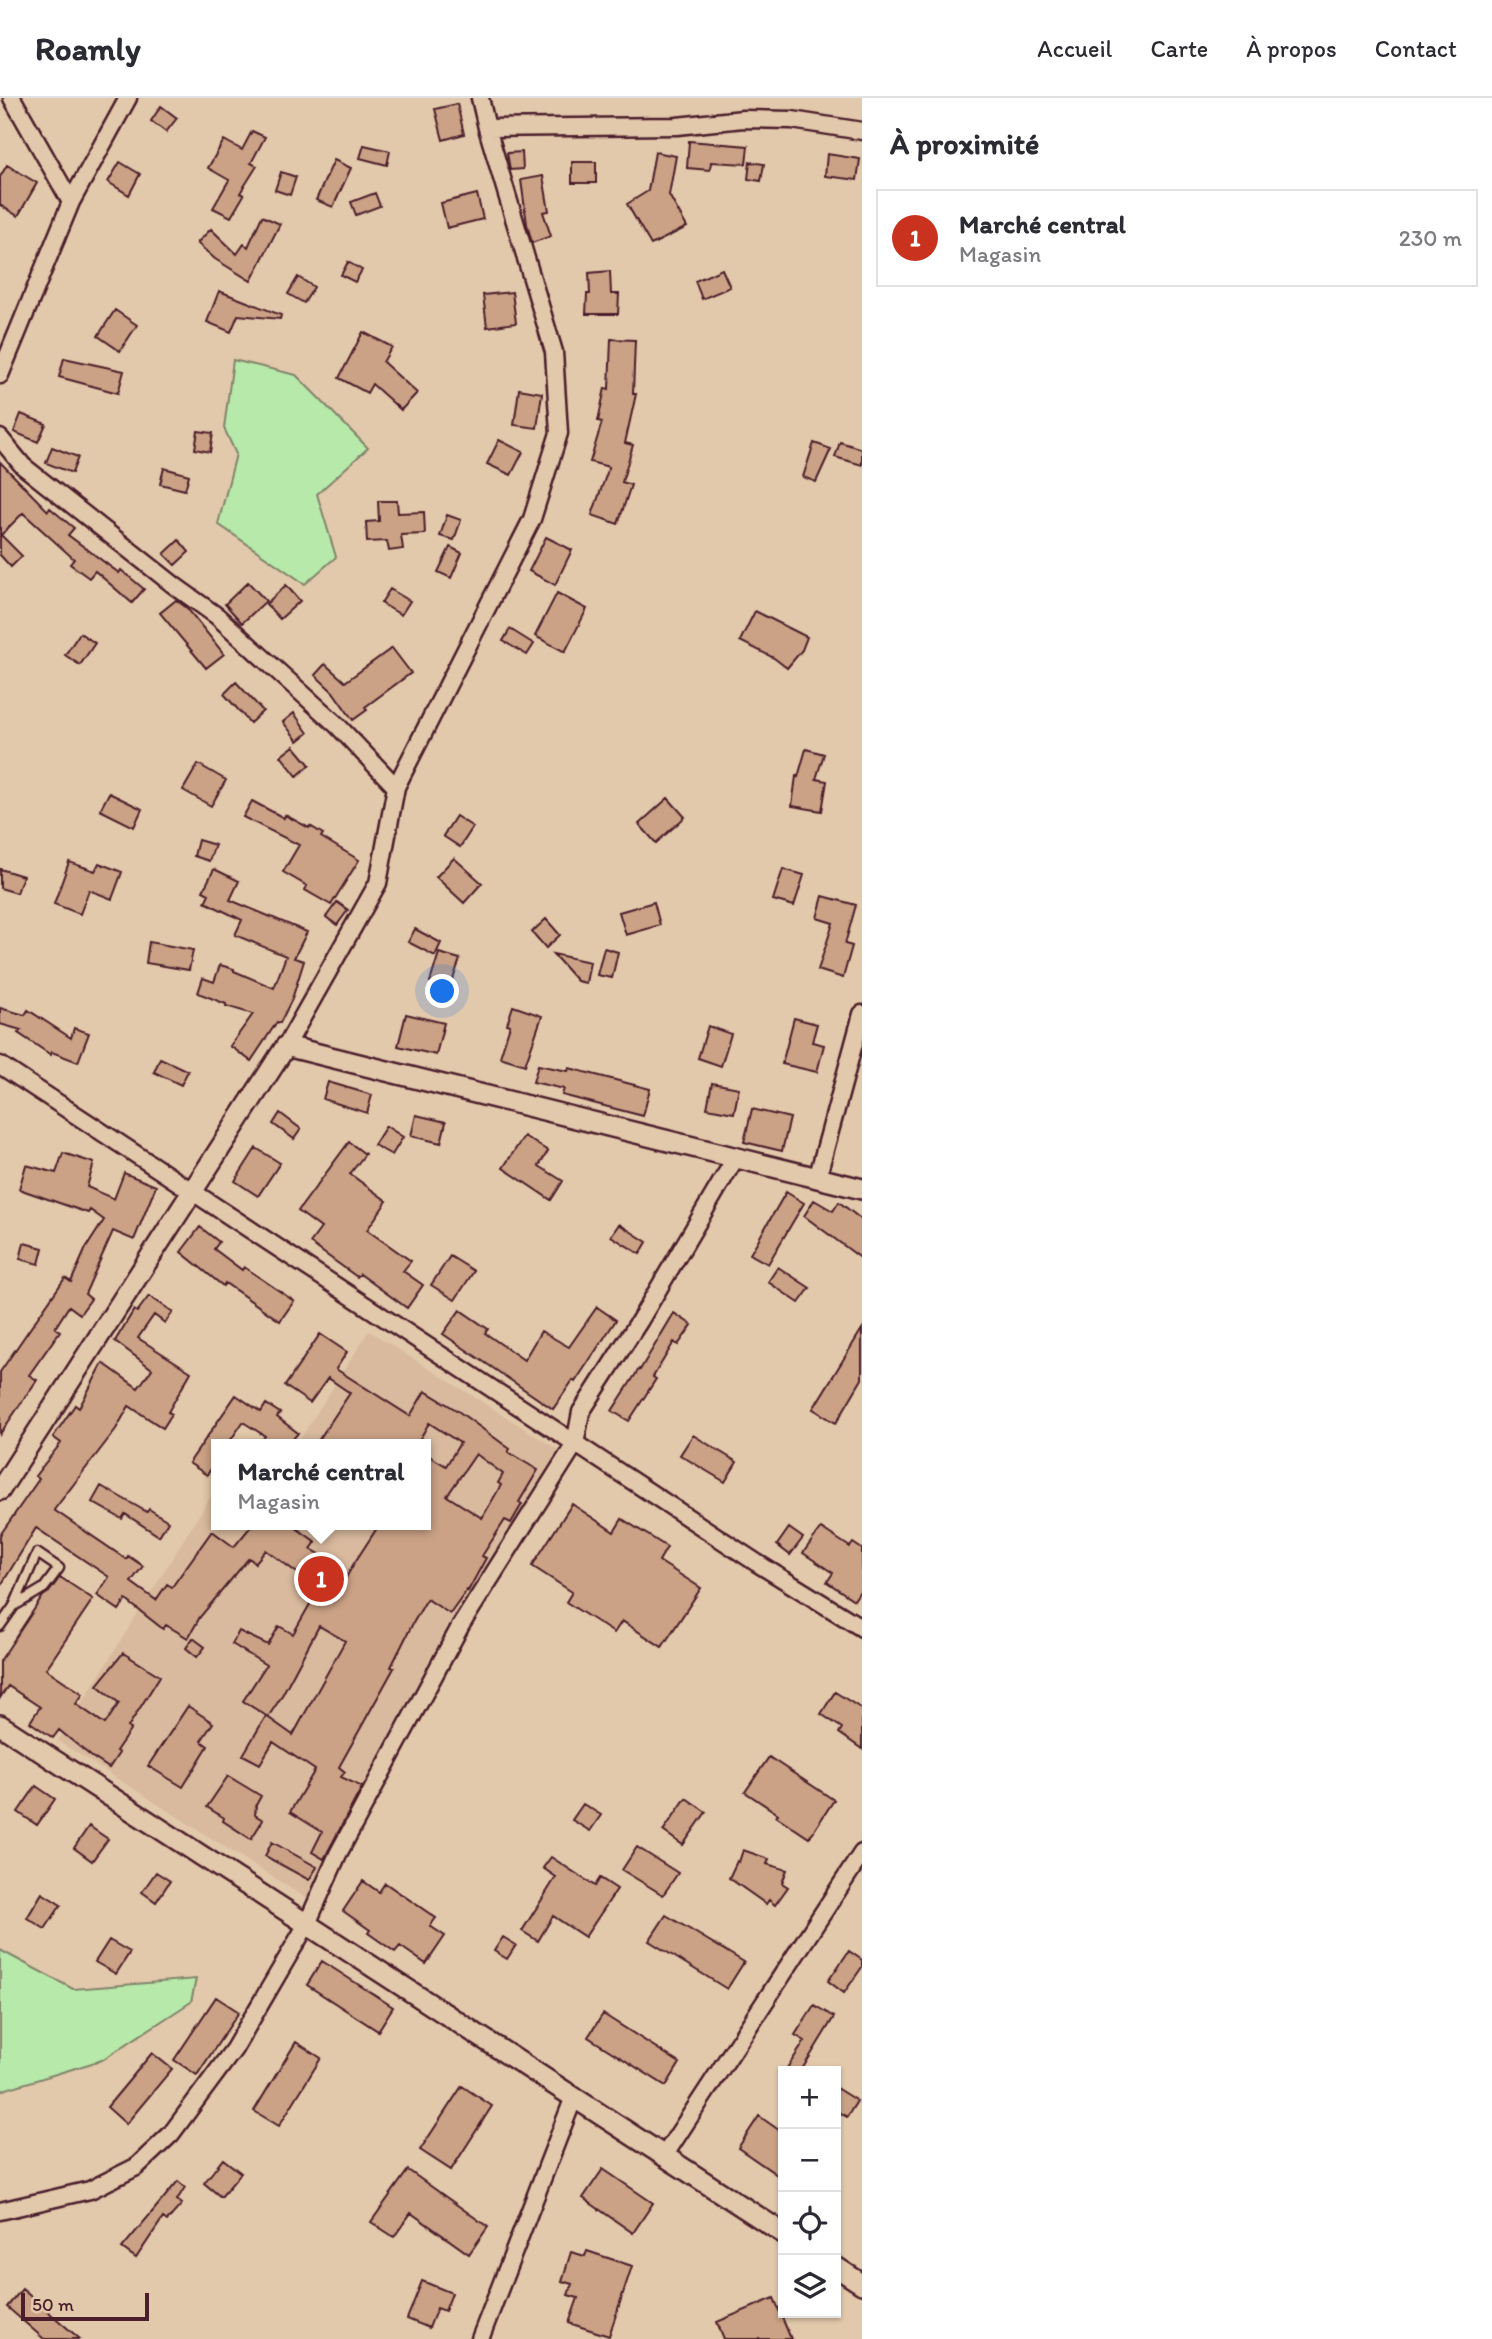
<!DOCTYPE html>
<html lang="fr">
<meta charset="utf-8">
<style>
:root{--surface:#fff;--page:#f7f7f7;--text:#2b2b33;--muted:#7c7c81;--line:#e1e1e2;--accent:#c8321e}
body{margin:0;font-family:Itim,sans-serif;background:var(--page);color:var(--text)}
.controls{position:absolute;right:21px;bottom:21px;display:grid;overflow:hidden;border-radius:0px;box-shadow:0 2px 5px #0004}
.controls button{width:63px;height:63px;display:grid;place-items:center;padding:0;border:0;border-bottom:2px solid var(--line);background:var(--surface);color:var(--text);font:35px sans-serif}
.scale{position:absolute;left:21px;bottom:18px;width:128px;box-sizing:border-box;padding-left:7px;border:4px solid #4a1f2b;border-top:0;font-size:19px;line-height:24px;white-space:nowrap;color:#4a1f2b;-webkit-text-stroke:5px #e3c9ab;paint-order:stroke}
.you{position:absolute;left:443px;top:894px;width:24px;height:24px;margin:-18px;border:5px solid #fff;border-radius:50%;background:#1a73e8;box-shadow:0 0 0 10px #1a73e833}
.badge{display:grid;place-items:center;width:46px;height:46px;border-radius:50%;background:var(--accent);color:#fff;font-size:23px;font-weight:700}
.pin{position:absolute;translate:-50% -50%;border:4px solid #fff;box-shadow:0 2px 7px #0006}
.popup{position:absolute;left:211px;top:1341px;width:220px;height:91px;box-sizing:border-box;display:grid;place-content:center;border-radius:0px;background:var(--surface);filter:drop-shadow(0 2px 5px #0005);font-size:23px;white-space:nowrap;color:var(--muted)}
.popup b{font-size:26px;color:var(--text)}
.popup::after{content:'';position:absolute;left:50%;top:100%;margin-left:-14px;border:14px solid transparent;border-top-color:var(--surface)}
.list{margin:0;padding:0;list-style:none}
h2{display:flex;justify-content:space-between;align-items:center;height:91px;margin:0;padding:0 28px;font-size:30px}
h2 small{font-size:23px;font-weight:400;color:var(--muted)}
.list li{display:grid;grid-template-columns:46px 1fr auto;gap:21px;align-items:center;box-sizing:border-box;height:98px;margin:0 14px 14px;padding:0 14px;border:2px solid var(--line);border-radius:0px}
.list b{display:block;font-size:26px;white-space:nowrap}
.list p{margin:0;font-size:23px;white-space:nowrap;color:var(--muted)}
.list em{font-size:23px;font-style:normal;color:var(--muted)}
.icon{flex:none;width:38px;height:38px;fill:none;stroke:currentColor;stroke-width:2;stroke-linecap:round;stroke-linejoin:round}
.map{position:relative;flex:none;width:862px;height:2241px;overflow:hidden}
header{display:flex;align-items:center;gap:42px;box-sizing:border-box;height:98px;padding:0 35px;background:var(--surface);border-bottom:2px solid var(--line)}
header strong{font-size:33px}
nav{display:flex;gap:38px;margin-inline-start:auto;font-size:24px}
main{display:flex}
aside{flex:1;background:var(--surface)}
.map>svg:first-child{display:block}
.built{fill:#d9ba9e}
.green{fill:#b7e9aa;stroke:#80846a;stroke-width:2}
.building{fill:#cba285;stroke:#4a1f2b;stroke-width:2;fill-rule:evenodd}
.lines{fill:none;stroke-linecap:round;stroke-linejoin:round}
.service-casing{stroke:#4a1f2b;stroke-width:13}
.minor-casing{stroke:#4a1f2b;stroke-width:21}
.tertiary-casing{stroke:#4a1f2b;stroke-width:24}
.service{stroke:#e3c9ab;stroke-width:8}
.minor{stroke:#e3c9ab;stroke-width:16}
.tertiary{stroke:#e3c9ab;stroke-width:19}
</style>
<header>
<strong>Roamly</strong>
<nav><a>Accueil</a><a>Carte</a><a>À propos</a><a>Contact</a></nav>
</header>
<main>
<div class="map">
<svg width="862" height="2241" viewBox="0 0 862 2241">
<rect width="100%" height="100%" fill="#e3c9ab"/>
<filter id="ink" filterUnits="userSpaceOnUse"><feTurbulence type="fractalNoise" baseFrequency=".0143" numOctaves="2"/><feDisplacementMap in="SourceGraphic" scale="14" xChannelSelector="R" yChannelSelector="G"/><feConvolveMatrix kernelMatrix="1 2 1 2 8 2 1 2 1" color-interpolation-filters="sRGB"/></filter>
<g filter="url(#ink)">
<path class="built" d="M369,1233L562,1354L309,1802L58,1643L216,1390V1427H426V1346H297Z"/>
<path class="green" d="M233,262L296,277L368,350L317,396L336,459L305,486L218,426L236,356L224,330Z
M0,1852L73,1891L196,1881L191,1904L102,1962L0,1993Z"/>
<path class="building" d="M457,6L464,36L443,42L435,11Z
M161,8L177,20L166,34L151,23Z
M252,33L265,39L251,65L257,68L240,95L244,97L231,119L213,110L229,82L208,70L224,42L242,52Z
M689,43L748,48L746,66L711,64L710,72L687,70Z
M364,47L390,53L387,67L360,60Z
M522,54L523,71L510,72L507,55Z
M655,54L676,58L669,97L687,129L651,147L627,106L648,93Z
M827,56L860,61L857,82L825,78Z
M334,62L351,70L333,109L316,102Z
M120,64L140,76L129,97L108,84Z
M572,64H596V85H572Z
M750,64L764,66L761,83L748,81Z
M7,67L37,85L18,118L0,107V79Z
M281,74L296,79L290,97L275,92Z
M543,78L549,113L543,114L551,138L532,145L527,126L521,82Z
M375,95L380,108L356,117L351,104Z
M477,96L483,121L447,130L441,105Z
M262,118L280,126L251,183L215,161L197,145L211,131L237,156L244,146L248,149Z
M348,164L362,172L355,184L341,177Z
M722,171L730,189L702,201L695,183Z
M610,173L611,196H619L618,216H586L587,196H590L589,175Z
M298,179L314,189L304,205L288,196Z
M219,193L281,217L280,221L238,217L231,234L207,224Z
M512,194L516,225L487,229L483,197Z
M115,212L137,227L120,253L98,238Z
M363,234L392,249L383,264L417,295L401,312L372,286L367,295L339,280Z
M611,241L635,242L633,296H636L625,345L633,347L622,384L631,387L618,426L592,417L609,369L590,364L602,324L598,323L605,290L609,291Z
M64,260L124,273L118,295L59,279Z
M519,291L542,295L537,330L514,327Z
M21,316L46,326L38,344L14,334Z
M198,333L213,335L210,354L195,351Z
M499,342L523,354L511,377L487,366Z
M840,344L862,351V367L835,359Z
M814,345L831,351L816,384L803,379Z
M52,349L78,359L72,375L46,365Z
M0,364L48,413L50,410L74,430L68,437L119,475L121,472L144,491L132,505L95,473L89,480L70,466L74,461L23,415L1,437L22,458L11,469L0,457Z
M164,370L189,377L185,392L160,386Z
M378,403H397L398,415L424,414L425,436L401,437L403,451L389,453L387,443L367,444L366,424L379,423Z
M447,417L461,422L454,442L440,438Z
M546,439L572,452L555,487L529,473Z
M179,442L189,454L175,467L164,456Z
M450,449L462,455L451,480L438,474Z
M248,484L266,503L242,525L225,506Z
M286,487L300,503L280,521L266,506Z
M390,491L410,503L401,517L381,505Z
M557,495L587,511L565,554L535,538Z
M176,502L187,510L224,556L206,570L160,515Z
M755,513L807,539L802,552L787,570L774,560L740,543Z
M510,531L534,546L527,557L503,543Z
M80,535L95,545L80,567L65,557Z
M392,550L411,575L365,609L367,612L353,622L333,594L315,577L325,566L345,584Z
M236,584L263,613L250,625L224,596Z
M294,615L308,635L298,643L283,624Z
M294,648L310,667L297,678L281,658Z
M806,651L824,656L816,681L827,683L822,713L792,708L796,678L798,679Z
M198,666L226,682L211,708L183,692Z
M109,695L142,711L134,729L100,712Z
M668,700L685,719L656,745L639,726Z
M252,703L284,720L285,717L309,730L310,728L323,736L321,739L359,762L331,807L305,792L307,788L283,774L299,747L243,719Z
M456,718L473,729L460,749L443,738Z
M198,742L215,747L209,763L194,758Z
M454,760L482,785L464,805L436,779Z
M69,764L95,773L99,765L122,774L112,801L89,792L80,816L54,806Z
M0,771L23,778L17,795L0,790Z
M214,771L239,783L230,802L307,834L294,860L304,863L292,901L280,925L277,924L251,963L230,948L253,916L226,908V906L198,895L203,880L214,884L220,867L234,871V873L274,890L286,858L235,837L242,822L205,804L209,796L203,793Z
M783,771L804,777L794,808L773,802Z
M823,798L856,807L845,846L852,848L843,880L818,872L833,825L817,820Z
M337,804L348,812L337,827L326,819Z
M654,804L660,827L626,837L619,814Z
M546,821L560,837L546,850L532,834Z
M415,831L441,845L435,858L408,844Z
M149,844L193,852L189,872L146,865Z
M604,850L618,854L612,880L597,877Z
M439,855L460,861L450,890L430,884Z
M553,856L590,864L586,885L577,883Z
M513,908L542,918L525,967L500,959L510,927L507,926Z
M0,910L25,917L28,912L71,940L74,930L89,935L78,964L52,954L51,957L18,935L21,932L0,926Z
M406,916L444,925L436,957L398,948Z
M794,920L817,926L812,944L824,947L817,974L782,966Z
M708,928L731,936L721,968L698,960Z
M160,960L188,973L181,987L154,974Z
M538,967L568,973L569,970L650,991L643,1018L562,997L564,991L533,984Z
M328,984L372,997L367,1015L323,1001Z
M712,985L739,990L734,1015L707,1010Z
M752,1011L790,1020L782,1053L744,1044Z
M280,1015L301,1031L294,1041L273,1026Z
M416,1017L446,1024L441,1045L411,1038Z
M386,1028L403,1039L392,1057L374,1047Z
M524,1038L548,1053L539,1068L563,1083L551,1102L503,1070Z
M349,1044L365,1056L350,1076L387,1103L367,1132L411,1163L403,1173L423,1187L407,1210L360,1176L357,1179L310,1145L321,1130L298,1113Z
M256,1050L280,1065L258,1098L235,1083Z
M63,1055L94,1065L87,1089L114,1101L124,1075L156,1088L134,1142L113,1133L85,1196L91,1201L80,1216L69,1208L55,1230L60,1233L29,1277L37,1282L0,1336V1274L65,1180L71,1184L86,1150L104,1122L90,1112L88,1115L19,1091L26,1067L56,1075Z
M786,1094L804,1105L768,1166L750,1156Z
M814,1102L833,1113L839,1104L862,1122V1161L804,1118Z
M619,1126L647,1144L640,1156L611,1138Z
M200,1129L219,1144L214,1151L242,1172L244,1169L294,1203L280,1223L225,1185L223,1188L181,1154Z
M24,1145L43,1150L39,1166L20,1161Z
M450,1158L474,1173L455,1202L431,1187Z
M778,1169L810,1190L799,1205L768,1184Z
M149,1198L173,1214L165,1225L154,1217L138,1240L191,1274L168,1314L172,1316L163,1330L129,1308L116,1331L54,1412L126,1461L128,1458L143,1468L131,1484L156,1502L167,1486L172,1489L212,1433L234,1449L252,1427H292L316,1444L311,1451L325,1459L311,1485L266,1452L255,1465L249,1460L200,1519L188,1540L166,1527L163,1531L126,1502L119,1512L97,1497L109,1479L36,1430L0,1489V1437L39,1381L35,1378L61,1345L53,1339L75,1307L79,1310L103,1265L138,1290L152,1271L115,1243L134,1212L137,1214Z
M597,1209L616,1222L575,1284L573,1282L553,1311L443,1236L460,1212L488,1231L485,1235L524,1262L541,1233L569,1249Z
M674,1215L692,1227L678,1247L674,1244L653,1279L656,1281L629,1323L612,1313L639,1271L640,1272Z
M862,1231V1281L836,1325L813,1311Z
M320,1236L347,1254L336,1271L410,1318L425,1293L458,1313L510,1351L508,1354L538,1372L519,1404L522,1406L511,1425L505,1422L482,1458L486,1460L468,1493L467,1492L450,1516L427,1501L412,1527L391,1569L394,1570L339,1669L345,1674L341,1679L362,1689L324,1761L312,1754L322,1734L290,1714L315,1672L273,1644L260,1666L243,1657L266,1618L293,1637L345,1543L319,1528L280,1601L268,1619L243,1603L266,1567L232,1546L239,1533L268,1547L279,1528L293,1536L318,1492L333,1503L353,1467L379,1427H426V1356L446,1368L460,1345L429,1325L417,1346H316L350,1295L328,1280L310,1305L285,1288ZM476,1356L503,1376L498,1385L501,1387L482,1420L447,1398Z
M236,1297L261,1314L266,1306L280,1315L277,1319L298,1335L289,1346H259L265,1338L243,1324L228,1346H216V1363L207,1377L189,1365Z
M693,1337L737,1364L725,1384L680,1357Z
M101,1388L147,1414L149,1411L168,1423L159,1438L125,1416L122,1421L92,1404Z
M572,1406L614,1434L622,1421L667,1449L659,1463L701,1490L662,1549L622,1523L614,1535L566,1504L572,1494L532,1468Z
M789,1430L803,1440L790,1457L777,1447Z
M821,1430L850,1449L853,1445L862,1451V1490L854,1502L827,1484L833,1475L803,1455Z
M60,1479L93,1501L46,1571L83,1596L76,1606L105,1626L119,1605L97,1587L123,1555L160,1578L128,1629L131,1631L116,1653L119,1655L109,1670L92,1659L59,1632L53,1640L30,1624L40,1609L8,1588L0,1600V1563L43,1498L49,1494Z
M193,1540L205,1549L197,1559L186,1550Z
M835,1594L862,1611V1651L839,1635L842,1630L821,1616Z
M188,1608L213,1625L201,1643L208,1648L183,1689L148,1668Z
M769,1659L834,1702L809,1740L776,1718L778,1716L745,1694Z
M228,1678L261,1698L256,1707L255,1717L263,1722L251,1741L223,1723L224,1720L207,1709Z
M36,1688L55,1701L37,1727L18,1714Z
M686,1700L706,1714L683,1747L663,1733Z
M583,1706L601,1717L590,1733L572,1722Z
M89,1728L108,1741L92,1763L74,1750Z
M272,1744L317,1769L309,1782L265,1758Z
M637,1749L678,1775L663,1797L622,1772Z
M743,1752L769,1761L767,1766L787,1772L782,1785L788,1789L775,1807L769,1802L766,1806L729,1780L737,1763L739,1764Z
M551,1759L595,1788L600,1780L617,1791L585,1839L553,1818L538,1843L522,1833L556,1779L543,1770Z
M156,1774L170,1783L156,1804L142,1794Z
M363,1783L379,1794L385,1785L436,1820L430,1828L445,1838L426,1866L400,1848L395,1854L368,1835L370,1832L343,1813Z
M42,1795L61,1807L45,1831L27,1820Z
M666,1817L744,1864L727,1891L649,1843Z
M503,1839L516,1847L507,1861L494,1853Z
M109,1842L130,1854L116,1876L95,1864Z
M849,1853L862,1862V1869L844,1895L828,1883Z
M322,1863L393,1909L378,1933L307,1887Z
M216,1899L239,1914L197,1977L174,1962Z
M814,1907L834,1919L801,1973H785L805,1943L795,1937Z
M603,1916L680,1965L666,1988L588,1939Z
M296,1944L321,1960L279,2028L254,2013Z
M152,1955L172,1971L126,2026L107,2009Z
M462,1988L492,2008L451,2072L420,2052Z
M836,1990L857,2003L847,2019L836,2013Z
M759,2018L783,2035V2081L738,2050Z
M223,2061L241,2075L221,2099L204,2085Z
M603,2071L653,2105L633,2135L583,2100Z
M408,2072L488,2129L469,2156L411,2115L394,2139L371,2124Z
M178,2083L185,2089L177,2102L182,2106L167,2123L163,2120L136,2160L122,2150Z
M587,2153L632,2168L609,2238L569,2225L578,2200L568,2197L572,2186L562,2183L571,2154L585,2158Z
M422,2183L452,2195L445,2213L437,2210L429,2230L407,2221Z
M22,2191L80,2241H44L7,2209Z
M774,2200L791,2241H724L717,2224Z"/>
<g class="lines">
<defs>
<path id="service" d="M0,1528L14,1508L37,1455L59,1470L44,1490L14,1508"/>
<path id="minor" d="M12,0L71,104
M487,30L677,28L743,21L792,22L862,33
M0,277L71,104L128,0
M0,340L23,368L175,488L217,518L337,627L396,689
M286,948L378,785L396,689L532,421L559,335L554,254L487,30L480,0
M0,967L757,1465L862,1530
M817,1081L862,916
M664,2058L862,1755
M0,2113L90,2092L136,2069L171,2036L234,1951L307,1826L338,1756L461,1527L575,1346L581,1314L640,1222L736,1059
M480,2241L574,1999"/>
<path id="tertiary" d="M0,1392L286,948L862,1091
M0,1627L783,2135
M836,2169L862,2186"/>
</defs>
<use href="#service" class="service-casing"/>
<use href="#minor" class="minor-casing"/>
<use href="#tertiary" class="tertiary-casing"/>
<use href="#service" class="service"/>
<use href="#minor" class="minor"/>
<use href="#tertiary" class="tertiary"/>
</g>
</g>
</svg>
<div class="controls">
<button>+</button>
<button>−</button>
<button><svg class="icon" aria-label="locate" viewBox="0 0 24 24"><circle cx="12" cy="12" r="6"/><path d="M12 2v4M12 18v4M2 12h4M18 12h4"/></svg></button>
<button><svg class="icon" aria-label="layers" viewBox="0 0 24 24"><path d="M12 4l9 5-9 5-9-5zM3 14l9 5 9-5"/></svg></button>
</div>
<div class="scale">50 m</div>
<div class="you"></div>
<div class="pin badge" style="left:321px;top:1481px">1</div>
<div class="popup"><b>Marché central</b>Magasin</div>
</div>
<aside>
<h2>À proximité<small></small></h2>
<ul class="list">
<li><span class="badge">1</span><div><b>Marché central</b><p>Magasin</p></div><em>230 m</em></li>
</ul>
</aside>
</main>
